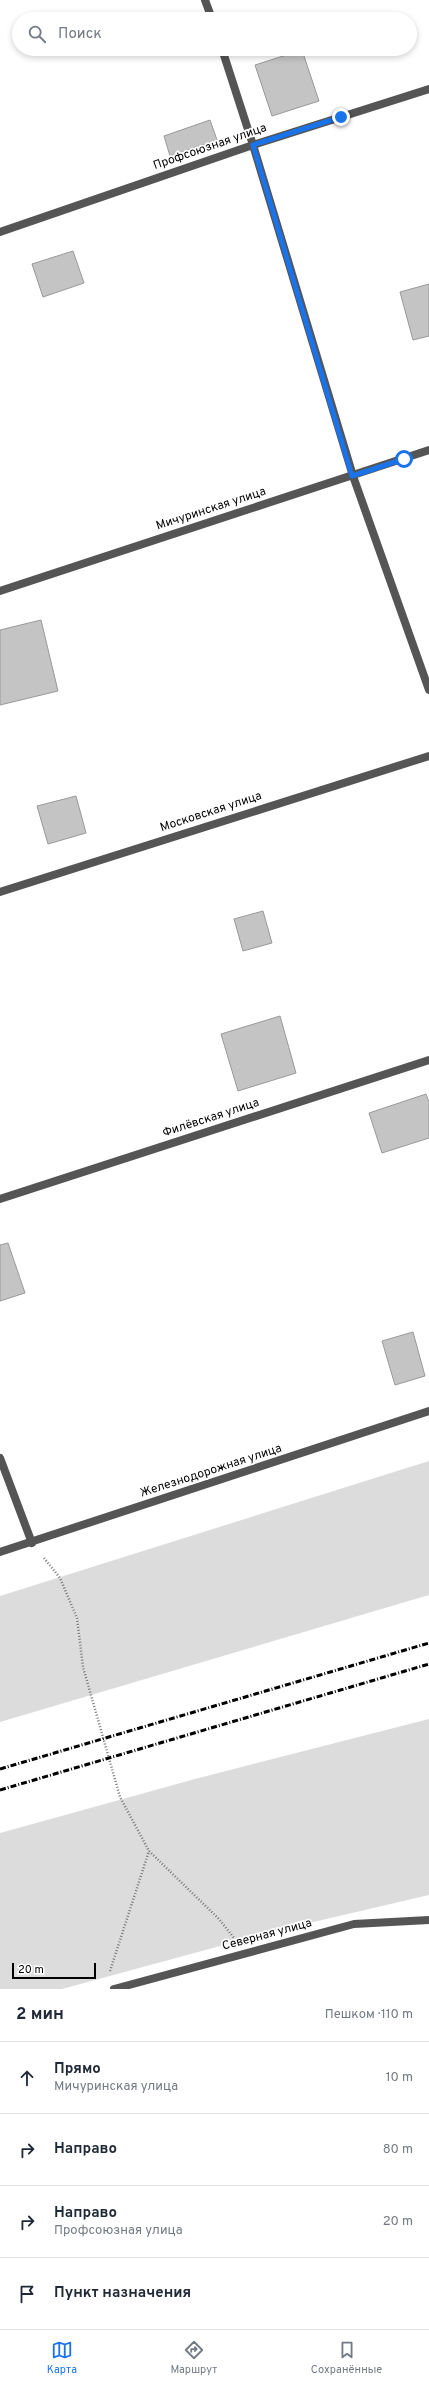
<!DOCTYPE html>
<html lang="ru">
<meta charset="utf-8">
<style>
:root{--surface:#fff;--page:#f2f2f3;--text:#1f2937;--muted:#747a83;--line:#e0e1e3;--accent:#1a73e8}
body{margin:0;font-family:Overpass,sans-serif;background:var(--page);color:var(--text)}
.scale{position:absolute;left:12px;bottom:10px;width:84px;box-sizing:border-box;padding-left:4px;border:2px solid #000;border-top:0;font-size:11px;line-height:14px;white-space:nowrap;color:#000;-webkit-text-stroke:3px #fff;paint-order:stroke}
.stop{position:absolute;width:12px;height:12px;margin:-9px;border:3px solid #1a73e8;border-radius:50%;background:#fff}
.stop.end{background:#1a73e8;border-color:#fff;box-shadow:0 1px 4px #0008}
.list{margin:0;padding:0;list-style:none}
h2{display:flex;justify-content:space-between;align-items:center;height:52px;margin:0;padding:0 16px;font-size:17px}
h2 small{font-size:13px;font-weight:400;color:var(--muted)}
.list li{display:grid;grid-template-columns:26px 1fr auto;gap:12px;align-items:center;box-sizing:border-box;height:72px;padding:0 16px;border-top:1px solid var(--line)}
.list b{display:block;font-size:15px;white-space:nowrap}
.list p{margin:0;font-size:13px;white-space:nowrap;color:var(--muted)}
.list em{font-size:13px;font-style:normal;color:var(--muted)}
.icon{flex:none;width:22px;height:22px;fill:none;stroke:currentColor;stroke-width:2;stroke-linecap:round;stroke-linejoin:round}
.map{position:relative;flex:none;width:429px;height:1989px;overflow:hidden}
.search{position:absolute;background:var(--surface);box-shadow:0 2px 6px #0003;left:12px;right:12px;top:12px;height:44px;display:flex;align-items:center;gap:10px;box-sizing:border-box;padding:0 14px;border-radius:22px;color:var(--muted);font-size:15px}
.sheet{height:340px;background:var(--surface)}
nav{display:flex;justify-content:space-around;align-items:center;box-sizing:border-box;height:56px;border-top:1px solid var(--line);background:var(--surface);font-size:11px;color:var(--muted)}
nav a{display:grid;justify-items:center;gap:2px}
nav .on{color:var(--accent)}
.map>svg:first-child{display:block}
.green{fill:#dcdcdc}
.building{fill:#c4c4c4;stroke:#999}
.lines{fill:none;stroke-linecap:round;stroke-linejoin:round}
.path{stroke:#777;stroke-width:2.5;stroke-dasharray:1 2;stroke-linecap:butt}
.minor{stroke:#555;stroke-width:8}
.tertiary{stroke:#555;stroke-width:8}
.rail{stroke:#000;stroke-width:3;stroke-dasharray:6 2 1 2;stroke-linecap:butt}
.route{stroke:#1a73e8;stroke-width:5}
.labels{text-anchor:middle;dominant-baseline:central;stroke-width:3.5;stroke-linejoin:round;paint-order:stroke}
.street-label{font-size:12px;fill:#000;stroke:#fff}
</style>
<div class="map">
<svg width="429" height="1989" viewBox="0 0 429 1989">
<rect width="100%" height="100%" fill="#fff"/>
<path class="green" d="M429,1461V1595L0,1722V1596Z
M429,1719V1895L279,1930L62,1989H0V1833L195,1779Z"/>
<path class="building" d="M302,50L319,101L272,116L255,65Z
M210,120L217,140L170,156L164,136Z
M73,251L84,283L43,297L32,264Z
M429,284V336L413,340L400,292Z
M41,620L58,691L0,705V630Z
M76,796L86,833L48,844L37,806Z
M263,911L272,943L243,951L234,919Z
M280,1016L296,1073L238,1091L221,1034Z
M426,1094L429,1102V1138L382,1153L369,1113Z
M8,1243L25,1293L0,1301V1245Z
M413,1332L425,1376L395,1385L382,1341Z"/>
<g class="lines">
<path class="path" d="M44,1558L60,1578L77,1618L83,1667L120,1797L149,1851L219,1919L234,1938
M110,1971L149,1851"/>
<path class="minor" d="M205,0L212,19
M222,49L253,145L353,476L429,690
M0,232L253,145L429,89
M0,892L429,756
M0,1199L429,1060
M0,1458L32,1543
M0,1552L429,1411
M114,1989L354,1924L429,1920"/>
<path class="tertiary" d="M0,591L429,450"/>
<path class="rail" d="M0,1769L429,1643
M0,1790L429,1664"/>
</g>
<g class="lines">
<path class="route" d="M341,117L253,145L352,476L404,459"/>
</g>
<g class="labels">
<g class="street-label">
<text transform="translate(210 147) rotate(-19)">Профсоюзная улица</text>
<text transform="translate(211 509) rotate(-18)">Мичуринская улица</text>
<text transform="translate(211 812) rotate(-18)">Московская улица</text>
<text transform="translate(211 1118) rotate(-18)">Филёвская улица</text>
<text transform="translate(211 1471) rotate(-18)">Железнодорожная улица</text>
<text transform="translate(267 1935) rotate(-15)">Северная улица</text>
</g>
</g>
</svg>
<div class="scale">20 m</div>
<div class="stop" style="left:404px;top:459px"></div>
<div class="stop end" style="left:341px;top:117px"></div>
<div class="search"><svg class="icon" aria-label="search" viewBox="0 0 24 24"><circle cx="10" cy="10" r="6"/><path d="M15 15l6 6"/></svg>Поиск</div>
</div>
<section class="sheet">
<h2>2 мин<small>Пешком · 110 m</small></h2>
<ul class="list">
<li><svg class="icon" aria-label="ahead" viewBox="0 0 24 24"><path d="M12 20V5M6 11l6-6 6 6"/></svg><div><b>Прямо</b><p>Мичуринская улица</p></div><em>10 m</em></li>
<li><svg class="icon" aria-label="right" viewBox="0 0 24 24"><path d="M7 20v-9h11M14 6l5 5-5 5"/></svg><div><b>Направо</b></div><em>80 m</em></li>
<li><svg class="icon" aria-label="right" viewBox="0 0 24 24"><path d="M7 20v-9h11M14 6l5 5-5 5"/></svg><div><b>Направо</b><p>Профсоюзная улица</p></div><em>20 m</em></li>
<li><svg class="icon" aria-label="arrive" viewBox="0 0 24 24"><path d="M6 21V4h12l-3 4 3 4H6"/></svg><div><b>Пункт назначения</b></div></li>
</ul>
</section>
<nav>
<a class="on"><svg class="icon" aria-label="map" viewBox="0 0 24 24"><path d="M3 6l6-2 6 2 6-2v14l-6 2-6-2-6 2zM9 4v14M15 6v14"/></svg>Карта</a>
<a><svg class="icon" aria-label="directions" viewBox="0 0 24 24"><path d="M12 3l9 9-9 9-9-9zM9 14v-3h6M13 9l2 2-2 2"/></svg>Маршрут</a>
<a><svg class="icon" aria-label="saved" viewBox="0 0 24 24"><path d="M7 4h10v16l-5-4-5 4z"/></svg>Сохранённые</a>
</nav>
